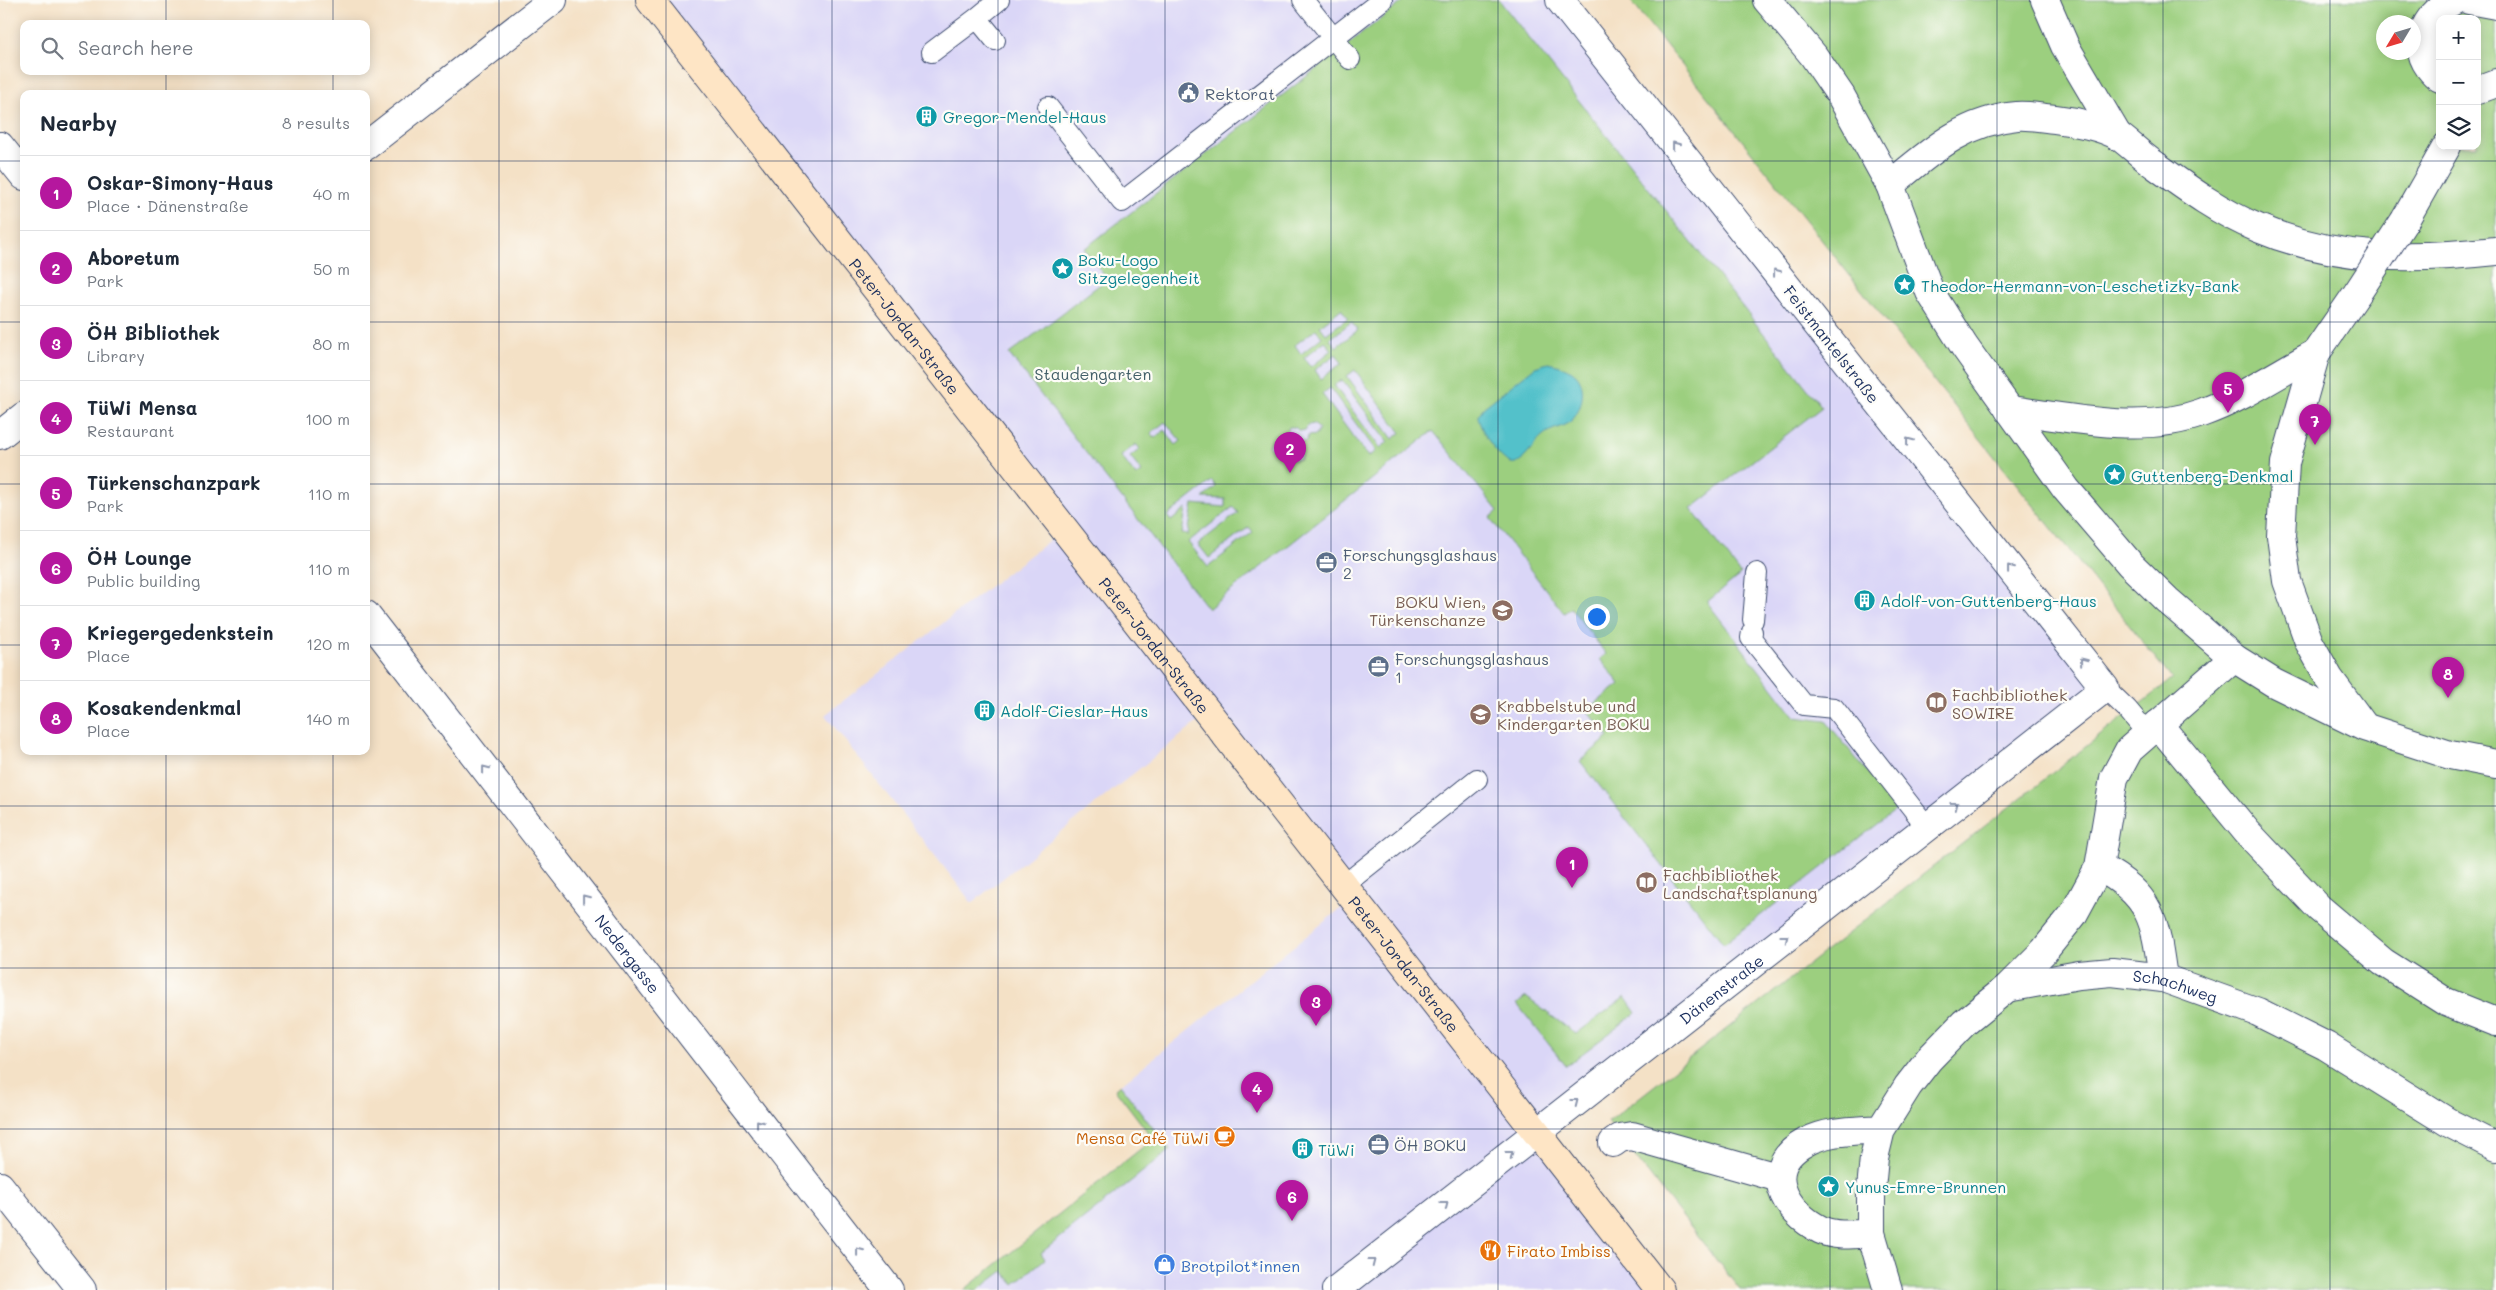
<!DOCTYPE html>
<meta charset="utf-8">
<style>
:root{--surface:#fff;--page:#f6f6f7;--text:#1f2937;--muted:#747a83;--line:#e0e1e3;--accent:#b5179e}
body{margin:0;font-family:Mali,sans-serif;background:var(--page);color:var(--text)}
.controls{position:absolute;right:15px;top:15px;display:grid;overflow:hidden;border-radius:10px;box-shadow:0 2px 12px #0003}
.controls button{width:45px;height:45px;display:grid;place-items:center;padding:0;border:0;border-bottom:1px solid var(--line);background:var(--surface);color:var(--text);font:25px sans-serif}
.compass{position:absolute;left:2376px;top:15px;width:45px;height:45px;border-radius:50%;background:var(--surface);box-shadow:0 2px 12px #0003;rotate:232deg}
.you{position:absolute;left:1596px;top:616px;width:18px;height:18px;margin:-12px;border:4px solid #fff;border-radius:50%;background:#1a73e8;box-shadow:0 0 0 8px #1a73e833}
.badge{display:grid;place-items:center;width:32px;height:32px;border-radius:50%;background:var(--accent);color:#fff;font-size:16px;font-weight:700}
.pin{position:absolute;translate:-50% -41px;filter:drop-shadow(0 1px 2px #0008)}
.pin::after{content:'';position:absolute;top:26px;width:18px;height:15px;background:inherit;clip-path:polygon(0 0,100% 0,50% 100%)}
.list{margin:0;padding:0;list-style:none}
h2{display:flex;justify-content:space-between;align-items:center;height:65px;margin:0;padding:0 20px;font-size:21px}
h2 small{font-size:16px;font-weight:400;color:var(--muted)}
.list li{display:grid;grid-template-columns:32px 1fr auto;gap:15px;align-items:center;box-sizing:border-box;height:75px;padding:0 20px;border-top:1px solid var(--line)}
.list b{display:block;font-size:19px;white-space:nowrap}
.list p{margin:0;font-size:16px;white-space:nowrap;color:var(--muted)}
.list em{font-size:16px;font-style:normal;color:var(--muted)}
.icon{flex:none;width:28px;height:28px;fill:none;stroke:currentColor;stroke-width:2;stroke-linecap:round;stroke-linejoin:round}
.map{position:relative;flex:none;width:2496px;height:1290px;overflow:hidden}
.search{position:absolute;background:var(--surface);box-shadow:0 2px 12px #0003;left:20px;top:20px;width:350px;height:55px;display:flex;align-items:center;gap:12px;box-sizing:border-box;padding:0 18px;border-radius:10px;color:var(--muted);font-size:19px}
.panel{position:absolute;background:var(--surface);box-shadow:0 2px 12px #0003;left:20px;top:90px;width:350px;height:665px;border-radius:10px}
.map>svg:first-child{display:block}
.built{fill:#dad6f7}
.green{fill:#9ccf7f;stroke:#5c7f6e;fill-rule:evenodd}
.water{fill:#53c1ca;stroke:#377894}
.lines{fill:none;stroke-linecap:round;stroke-linejoin:round}
.service-casing{stroke:#3c4a6e;stroke-width:22}
.pedestrian-casing{stroke:#3c4a6e;stroke-width:30}
.minor-casing{stroke:#3c4a6e;stroke-width:30}
.secondary-casing{stroke:#3c4a6e;stroke-width:30}
.service{stroke:#fff;stroke-width:20}
.pedestrian{stroke:#fff;stroke-width:28}
.minor{stroke:#fff;stroke-width:28}
.secondary{stroke:#fee5c5;stroke-width:28}
.pedestrian-bridge-casing{stroke:#3c4a6e;stroke-width:30;stroke-linecap:butt}
.pedestrian-bridge{stroke:#fff;stroke-width:28}
.oneway{stroke:#8d97ae}
.grid{fill:none;stroke:#1b2f5e;stroke-width:1;stroke-opacity:0.55}
.labels{text-anchor:middle;dominant-baseline:central;stroke-width:4.5;stroke-linejoin:round;paint-order:stroke}
.service-label{font-size:16px;fill:#4e5e75;stroke:#fdfcf7;text-anchor:start}
.culture-label{font-size:16px;fill:#0d838f;stroke:#fdfcf7;text-anchor:start}
.street-label{font-size:16px;fill:#1b2f5e;stroke:#fdfcf7}
.park-label{font-size:16px;fill:#425f68;stroke:#fdfcf7}
.education-label{font-size:16px;fill:#785e54;stroke:#fdfcf7;text-anchor:start}
.food-label{font-size:16px;fill:#c56008;stroke:#fdfcf7;text-anchor:end}
.shop-label{font-size:16px;fill:#366cbe;stroke:#fdfcf7;text-anchor:start}
</style>
<div class="map">
<svg width="2496" height="1290" viewBox="0 0 2496 1290">
<rect width="100%" height="100%" fill="#fdfcf7"/>
<filter id="ink" filterUnits="userSpaceOnUse"><feTurbulence type="fractalNoise" baseFrequency=".02" numOctaves="2"/><feDisplacementMap in="SourceGraphic" scale="10" xChannelSelector="R" yChannelSelector="G"/><feConvolveMatrix kernelMatrix="1 2 1 2 8 2 1 2 1" color-interpolation-filters="sRGB"/></filter>
<filter id="wash" filterUnits="userSpaceOnUse"><feTurbulence type="fractalNoise" baseFrequency=".0096" numOctaves="4" result="noise"/><feDisplacementMap in="SourceGraphic" scale="20" xChannelSelector="R" yChannelSelector="G"/><feGaussianBlur stdDeviation="1.12" result="paint"/><feColorMatrix in="noise" values="0 0 0 0 0 0 0 0 0 0 0 0 0 0 0 0 0 1.4 0 .05"/><feComposite in="paint" operator="in"/></filter>
<g filter="url(#wash)">
<rect width="100%" height="100%" fill="#f4e1c6"/>
<path class="built" d="M650,0H1561L2106,688L1537,1132L1661,1290H964L1153,1139L1115,1089L1354,898L1209,713L972,903L825,715L1060,532Z"/>
<path class="green" d="M1405,0H1499L1822,407L1691,509L1741,574L1707,602L1795,717L1826,721L1897,809L1724,944L1580,761L1609,737L1587,710L1620,684L1600,659L1606,654L1571,608L1564,613L1490,518L1498,511L1433,431L1208,609L1009,354L1107,279L1084,249ZM1341,309L1348,318L1326,334L1320,326ZM1351,322L1358,330L1336,347L1330,339ZM1316,329L1322,337L1301,354L1295,345ZM1325,341L1332,350L1311,367L1304,358ZM1336,354L1342,363L1321,379L1315,370ZM1355,370L1401,433L1393,439L1347,376ZM1342,380L1388,442L1380,448L1334,385ZM1330,388L1376,451L1368,457L1322,394ZM1165,422L1181,441L1176,445L1165,430L1155,438L1151,433ZM1314,424L1319,429L1316,435L1308,436L1306,442H1301L1298,447L1302,453L1300,459L1293,460L1289,455H1283L1279,451H1273L1268,446L1271,440L1277,439L1283,444L1287,443L1290,438L1286,433L1289,427H1295L1299,431L1305,430L1308,425ZM1136,444L1140,449L1130,457L1142,472L1136,476L1121,456ZM1212,481L1216,487L1203,498L1225,499V507L1193,504L1188,535L1182,534L1186,509L1171,521L1167,516ZM1233,507L1238,513L1198,544L1209,558L1249,527L1253,532L1208,567L1188,542Z
M1630,0H2496V1290H1740L1608,1122L2172,679ZM2440,19H2477V146H2440ZM2384,22H2414V52H2384Z
M1526,997L1576,1034L1625,997L1636,1013L1566,1066L1517,1004Z
M1120,1085L1170,1150L1041,1253L1045,1259L1014,1284L1003,1271L978,1290H964L1153,1139L1115,1089Z"/>
<path class="water" d="M1548,363C1557,365 1566,367 1573,372C1588,382 1583,409 1572,420C1563,428 1551,428 1542,436C1533,444 1528,459 1515,463C1502,467 1478,427 1478,416L1483,408L1535,367Z"/>
</g>
<g filter="url(#ink)">
<g class="lines">
<defs>
<path id="service" d="M1303,0L1350,59
M995,40L977,18L999,0
M932,52L977,18
M1048,107L1122,202L1382,0
M1753,620L1757,573
M1752,632L1751,638L1804,705L1834,708L1927,827
M2105,688L2127,709L2147,733
M1344,885L1477,779"/>
<g id="pedestrian">
<path d="M1767,0L1813,55L1841,96L1890,185L1930,292L1964,346L2066,489L2130,564L2167,600L2234,658L2274,683L2364,727L2450,755L2496,764"/>
<path d="M2045,0L2065,46L2118,136"/>
<path d="M2469,0L2496,5"/>
<path d="M2440,78C2435,75 2432,71 2429,67C2410,41 2429,11 2455,0"/>
<path d="M2477,90L2496,83"/>
<path d="M1890,185C1930,152 1963,121 2017,116C2029,115 2043,118 2055,119C2073,121 2104,127 2120,137C2132,146 2143,157 2155,165C2188,189 2221,213 2258,228C2337,261 2413,260 2496,251"/>
<path d="M2405,220L2447,146"/>
<path d="M2358,292L2316,353L2285,463L2281,536L2287,581L2309,642L2329,678L2362,723"/>
<path d="M2009,410C2070,417 2141,435 2201,413C2241,399 2279,373 2316,353"/>
<path d="M2158,724L2247,832L2319,908L2383,962L2446,1002L2496,1022"/>
<path d="M2099,867C2153,896 2155,921 2163,978"/>
<path d="M2007,988L2044,951L2073,915L2099,867L2114,778L2129,750L2234,658"/>
<path id="s1" d="M1881,1129C1857,1131 1828,1130 1806,1142C1759,1167 1784,1212 1821,1230C1836,1237 1855,1234 1871,1233V1189L1874,1158L1881,1129L1908,1086L1929,1059L1964,1023L2007,988L2079,975L2112,972L2163,978L2258,1012L2326,1046L2451,1124L2496,1147"/>
<path d="M1613,1143L1620,1138L1632,1136L1780,1178"/>
<path d="M1871,1233L1888,1290"/>
</g>
<g id="minor">
<path d="M0,146L24,176"/>
<path d="M366,146L553,0"/>
<path d="M0,435L24,416"/>
<path id="s2" d="M366,615L889,1290"/>
<path d="M0,1186L82,1290"/>
<path id="s3" d="M1336,1290L2105,688L1560,0"/>
</g>
<g id="secondary">
<path id="s4" d="M650,0L1660,1290"/>
</g>
</defs>
<use href="#service" class="service-casing"/>
<use href="#pedestrian" class="pedestrian-casing"/>
<use href="#minor" class="minor-casing"/>
<use href="#secondary" class="secondary-casing"/>
<use href="#service" class="service"/>
<use href="#pedestrian" class="pedestrian"/>
<use href="#minor" class="minor"/>
<use href="#secondary" class="secondary"/>
<defs>
<path id="pedestrian-bridge" d="M2358,292L2405,220"/>
</defs>
<use href="#pedestrian-bridge" class="pedestrian-bridge-casing"/>
<use href="#pedestrian-bridge" class="pedestrian-bridge"/>
</g>
<defs><path id="oneway-chevron" d="M-2-3.5L2.5 0L-2 3.5" fill="none" stroke-width="1.6" stroke-linecap="round" stroke-linejoin="round" transform="scale(1.25)"/></defs>
<g class="oneway">
<use href="#oneway-chevron" transform="translate(1675 145) rotate(-128)"/>
<use href="#oneway-chevron" transform="translate(1776 272) rotate(-128)"/>
<use href="#oneway-chevron" transform="translate(1909 441) rotate(-128)"/>
<use href="#oneway-chevron" transform="translate(2010 568) rotate(-128)"/>
<use href="#oneway-chevron" transform="translate(2083 661) rotate(-129)"/>
<use href="#oneway-chevron" transform="translate(485 769) rotate(-128)"/>
<use href="#oneway-chevron" transform="translate(1955 805) rotate(-38)"/>
<use href="#oneway-chevron" transform="translate(585 898) rotate(-128)"/>
<use href="#oneway-chevron" transform="translate(1785 938) rotate(-38)"/>
<use href="#oneway-chevron" transform="translate(1575 1102) rotate(-38)"/>
<use href="#oneway-chevron" transform="translate(759 1123) rotate(-128)"/>
<use href="#oneway-chevron" transform="translate(1510 1154) rotate(-38)"/>
<use href="#oneway-chevron" transform="translate(1445 1205) rotate(-38)"/>
<use href="#oneway-chevron" transform="translate(859 1251) rotate(-128)"/>
<use href="#oneway-chevron" transform="translate(1372 1262) rotate(-38)"/>
</g>
</g>
<path class="grid" d="M166,0V24M333,0V24M499,0V1290M666,0V1290M832,0V1290M998,0V1290M1165,0V1290M1331,0V1290M1498,0V1290M1664,0V1290M1830,0V1290M1997,0V1290M2163,0V1290M2330,0V1290M166,71V94M333,71V94M0,161H24M366,161H2496M0,322H24M366,322H2496M0,484H24M366,484H2496M0,645H24M366,645H2496M166,751V1290M333,751V1290M0,806H2496M0,968H2496M0,1129H2496"/>
<defs>
<symbol id="civic-disc" viewBox="-11 -11 22 22"><circle r="9.5" fill="#5c6f8a" stroke="#fdfcf7"/><path d="M-.6-6.5H3V-4.5H.6V-3L4-1V1h2V6H-6V1h2V-1L-.6-3ZM-1.2 2.5V6h2.4V2.5Z" fill="#fff"/></symbol>
<symbol id="building-disc" viewBox="-11 -11 22 22"><circle r="9.5" fill="#0f9aa8" stroke="#fdfcf7"/><path d="M-4-6H4V6H1V3H-1V6H-4ZM-2.5-4.3h1.7v1.8h-1.7ZM.8-4.3h1.7v1.8H.8ZM-2.5-1h1.7V.8h-1.7ZM.8-1h1.7V.8H.8Z" fill="#fff"/></symbol>
<symbol id="sight-disc" viewBox="-11 -11 22 22"><circle r="9.5" fill="#0f9aa8" stroke="#fdfcf7"/><path d="M0-6L1.8-2.2L6-1.7L2.9 1.2L3.7 5.4L0 3.3L-3.7 5.4L-2.9 1.2L-6-1.7L-1.8-2.2Z" fill="#fff"/></symbol>
<symbol id="office-disc" viewBox="-11 -11 22 22"><circle r="9.5" fill="#5c6f8a" stroke="#fdfcf7"/><path d="M-6-3h4V-5.5h4V-3h4V5H-6ZM-1-4.5V-3h2v-1.5ZM-6 0V1H6V0Z" fill="#fff"/></symbol>
<symbol id="university-disc" viewBox="-11 -11 22 22"><circle r="9.5" fill="#8d6e63" stroke="#fdfcf7"/><path d="M0-5L7-2L0 1L-7-2ZM-4 1L0 2.5L4 1V4Q0 6-4 4Z" fill="#fff"/></symbol>
<symbol id="library-disc" viewBox="-11 -11 22 22"><circle r="9.5" fill="#8d6e63" stroke="#fdfcf7"/><path d="M-6-4Q-3-5.5-.7-3.5V5Q-3 3-6 4ZM6-4Q3-5.5 .7-3.5V5Q3 3 6 4Z" fill="#fff"/></symbol>
<symbol id="school-disc" viewBox="-11 -11 22 22"><circle r="9.5" fill="#8d6e63" stroke="#fdfcf7"/><path d="M0-5L7-2L0 1L-7-2ZM-4 1L0 2.5L4 1V4Q0 6-4 4Z" fill="#fff"/></symbol>
<symbol id="cafe-disc" viewBox="-11 -11 22 22"><circle r="9.5" fill="#e8710a" stroke="#fdfcf7"/><path d="M-5.5-4.5H6V0H3Q3 3.5 0 3.5H-2.5Q-5.5 3.5-5.5 0ZM3-3.2v2h1.7v-2ZM-6 4.5H4V6H-6Z" fill="#fff"/></symbol>
<symbol id="restaurant-disc" viewBox="-11 -11 22 22"><circle r="9.5" fill="#e8710a" stroke="#fdfcf7"/><path d="M-5-6h1v4h1v-4h1v4h1v-4h1v5L-1.5 .5V6h-2V.5L-5-1ZM5-6V6H3V1.5H1.5Q1.5-4 5-6Z" fill="#fff"/></symbol>
<symbol id="shop-disc" viewBox="-11 -11 22 22"><circle r="9.5" fill="#3f7fe0" stroke="#fdfcf7"/><path d="M-5-2.5h2.3a2.7 3.5 0 0 1 5.4 0H5L5.5 6h-11ZM-1.5-2.5h3a1.5 2.3 0 0 0-3 0Z" fill="#fff"/></symbol>
</defs>
<g fill-rule="evenodd">
<use href="#civic-disc" x="1176" y="80" width="25" height="25"/>
<use href="#building-disc" x="914" y="104" width="25" height="25"/>
<use href="#sight-disc" x="1050" y="256" width="25" height="25"/>
<use href="#sight-disc" x="1892" y="272" width="25" height="25"/>
<use href="#sight-disc" x="2102" y="462" width="25" height="25"/>
<use href="#office-disc" x="1314" y="550" width="25" height="25"/>
<use href="#building-disc" x="1852" y="588" width="25" height="25"/>
<use href="#university-disc" x="1490" y="598" width="25" height="25"/>
<use href="#office-disc" x="1366" y="654" width="25" height="25"/>
<use href="#library-disc" x="1924" y="690" width="25" height="25"/>
<use href="#building-disc" x="972" y="698" width="25" height="25"/>
<use href="#school-disc" x="1468" y="702" width="25" height="25"/>
<use href="#library-disc" x="1634" y="870" width="25" height="25"/>
<use href="#cafe-disc" x="1212" y="1124" width="25" height="25"/>
<use href="#office-disc" x="1366" y="1132" width="25" height="25"/>
<use href="#building-disc" x="1290" y="1136" width="25" height="25"/>
<use href="#sight-disc" x="1816" y="1174" width="25" height="25"/>
<use href="#restaurant-disc" x="1478" y="1238" width="25" height="25"/>
<use href="#shop-disc" x="1152" y="1252" width="25" height="25"/>
</g>
<g class="labels">
<g class="service-label">
<text x="1205" y="93">Rektorat</text>
<text x="1343" y="554">Forschungsglashaus<tspan x="1343" dy="18">2</tspan></text>
<text x="1395" y="658">Forschungsglashaus<tspan x="1395" dy="18">1</tspan></text>
<text x="1394" y="1144">ÖH BOKU</text>
</g>
<g class="culture-label">
<text x="943" y="116">Gregor-Mendel-Haus</text>
<text x="1078" y="259">Boku-Logo<tspan x="1078" dy="18">Sitzgelegenheit</tspan></text>
<text x="1921" y="285">Theodor-Hermann-von-Leschetizky-Bank</text>
<text x="2131" y="475">Guttenberg-Denkmal</text>
<text x="1880" y="600">Adolf-von-Guttenberg-Haus</text>
<text x="1000" y="710">Adolf-Cieslar-Haus</text>
<text x="1318" y="1149">TüWi</text>
<text x="1845" y="1186">Yunus-Emre-Brunnen</text>
</g>
<g class="street-label">
<text stroke="none"><textPath href="#s4" startOffset="414">Peter-Jordan-Straße</textPath></text>
<text transform="translate(1832 344) rotate(52)">Feistmantelstraße</text>
<text stroke="none"><textPath href="#s4" startOffset="819">Peter-Jordan-Straße</textPath></text>
<text stroke="none"><textPath href="#s2" startOffset="428">Nedergasse</textPath></text>
<text stroke="none"><textPath href="#s4" startOffset="1224">Peter-Jordan-Straße</textPath></text>
<text stroke="none"><textPath href="#s1" startOffset="710">Schachweg</textPath></text>
<text stroke="none"><textPath href="#s3" startOffset="489">Dänenstraße</textPath></text>
</g>
<g class="park-label">
<text x="1093" y="373">Staudengarten</text>
</g>
<g class="education-label">
<text x="1486" y="601" text-anchor="end">BOKU Wien,<tspan x="1486" dy="18">Türkenschanze</tspan></text>
<text x="1952" y="694">Fachbibliothek<tspan x="1952" dy="18">SOWIRE</tspan></text>
<text x="1497" y="705">Krabbelstube und<tspan x="1497" dy="18">Kindergarten BOKU</tspan></text>
<text x="1663" y="874">Fachbibliothek<tspan x="1663" dy="18">Landschaftsplanung</tspan></text>
</g>
<g class="food-label">
<text x="1209" y="1137">Mensa Café TüWi</text>
<text x="1507" y="1250" text-anchor="start">Firato Imbiss</text>
</g>
<g class="shop-label">
<text x="1181" y="1265">Brotpilot*innen</text>
</g>
</g>
</svg>
<div class="controls">
<button>+</button>
<button>−</button>
<button><svg class="icon" aria-label="layers" viewBox="0 0 24 24"><path d="M12 4l9 5-9 5-9-5zM3 14l9 5 9-5"/></svg></button>
</div>
<svg class="compass" viewBox="-18 -18 36 36"><path d="M0-13l5 13h-10z" fill="#e53935"/><path d="M0 13l5-13h-10z" fill="#747a83"/></svg>
<div class="you"></div>
<div class="pin badge" style="left:1572px;top:888px">1</div>
<div class="pin badge" style="left:1290px;top:473px">2</div>
<div class="pin badge" style="left:1316px;top:1026px">3</div>
<div class="pin badge" style="left:1257px;top:1113px">4</div>
<div class="pin badge" style="left:2228px;top:413px">5</div>
<div class="pin badge" style="left:1292px;top:1221px">6</div>
<div class="pin badge" style="left:2315px;top:445px">7</div>
<div class="pin badge" style="left:2448px;top:698px">8</div>
<div class="search"><svg class="icon" aria-label="search" viewBox="0 0 24 24"><circle cx="10" cy="10" r="6"/><path d="M15 15l6 6"/></svg>Search here</div>
<section class="panel">
<h2>Nearby<small>8 results</small></h2>
<ul class="list">
<li><span class="badge">1</span><div><b>Oskar-Simony-Haus</b><p>Place · Dänenstraße</p></div><em>40 m</em></li>
<li><span class="badge">2</span><div><b>Aboretum</b><p>Park</p></div><em>50 m</em></li>
<li><span class="badge">3</span><div><b>ÖH Bibliothek</b><p>Library</p></div><em>80 m</em></li>
<li><span class="badge">4</span><div><b>TüWi Mensa</b><p>Restaurant</p></div><em>100 m</em></li>
<li><span class="badge">5</span><div><b>Türkenschanzpark</b><p>Park</p></div><em>110 m</em></li>
<li><span class="badge">6</span><div><b>ÖH Lounge</b><p>Public building</p></div><em>110 m</em></li>
<li><span class="badge">7</span><div><b>Kriegergedenkstein</b><p>Place</p></div><em>120 m</em></li>
<li><span class="badge">8</span><div><b>Kosakendenkmal</b><p>Place</p></div><em>140 m</em></li>
</ul>
</section>
</div>
